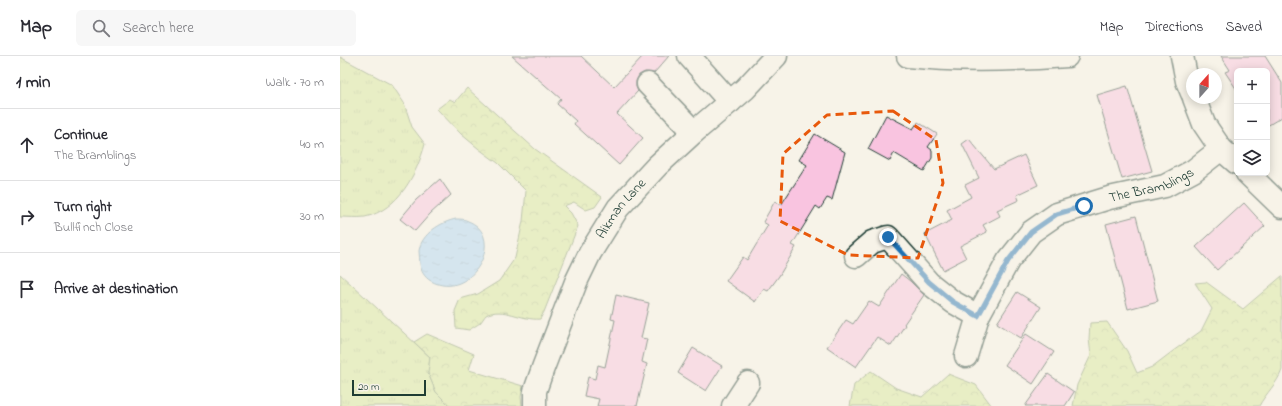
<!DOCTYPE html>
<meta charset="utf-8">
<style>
:root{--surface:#fff;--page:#f7f7f7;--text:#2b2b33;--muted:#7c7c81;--line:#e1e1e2}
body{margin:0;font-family:"Indie Flower",sans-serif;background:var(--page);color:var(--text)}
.controls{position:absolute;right:12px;top:12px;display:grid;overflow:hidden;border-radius:6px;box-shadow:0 2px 10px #0003}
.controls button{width:36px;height:36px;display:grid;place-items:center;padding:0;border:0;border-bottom:1px solid var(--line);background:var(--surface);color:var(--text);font:20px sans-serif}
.compass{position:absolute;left:846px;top:12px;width:36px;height:36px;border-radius:50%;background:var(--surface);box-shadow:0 2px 10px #0003;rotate:21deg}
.scale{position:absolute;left:12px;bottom:10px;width:74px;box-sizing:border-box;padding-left:4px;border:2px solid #1f3d34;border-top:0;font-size:11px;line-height:14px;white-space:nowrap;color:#1f3d34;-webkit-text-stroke:3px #f7f3e8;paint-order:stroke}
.stop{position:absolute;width:12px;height:12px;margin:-9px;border:3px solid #1f6fb2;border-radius:50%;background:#fff}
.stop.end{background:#1f6fb2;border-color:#fff;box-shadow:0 1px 4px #0008}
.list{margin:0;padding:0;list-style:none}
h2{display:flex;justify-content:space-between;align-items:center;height:52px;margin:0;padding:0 16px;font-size:17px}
h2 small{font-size:13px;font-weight:400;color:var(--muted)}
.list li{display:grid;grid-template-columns:26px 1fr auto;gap:12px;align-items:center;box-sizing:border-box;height:72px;padding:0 16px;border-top:1px solid var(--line)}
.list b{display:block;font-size:15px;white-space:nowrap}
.list p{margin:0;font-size:13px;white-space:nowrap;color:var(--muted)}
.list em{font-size:13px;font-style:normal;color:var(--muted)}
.icon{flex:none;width:22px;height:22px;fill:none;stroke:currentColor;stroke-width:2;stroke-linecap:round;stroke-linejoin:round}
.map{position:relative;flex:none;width:942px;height:350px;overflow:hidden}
header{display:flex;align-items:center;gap:24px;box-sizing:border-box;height:56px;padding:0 20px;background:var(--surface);border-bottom:1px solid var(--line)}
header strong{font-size:19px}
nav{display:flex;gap:22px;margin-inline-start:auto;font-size:14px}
.search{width:280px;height:36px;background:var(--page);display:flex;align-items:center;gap:10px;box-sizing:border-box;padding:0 14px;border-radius:6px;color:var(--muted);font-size:15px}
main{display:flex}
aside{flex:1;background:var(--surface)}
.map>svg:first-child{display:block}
.grass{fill:url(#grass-tufts);stroke:#7a9268}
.forest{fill:url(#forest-crowns);stroke:#7a9268}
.water{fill:url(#water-ripples);stroke:#7398a8}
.building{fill:#f9c4e0;stroke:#1f3d34}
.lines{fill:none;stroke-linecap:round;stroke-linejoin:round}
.street-casing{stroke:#1f3d34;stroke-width:25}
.street{stroke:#f7f3e8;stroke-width:22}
.route{stroke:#1f6fb2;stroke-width:5}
.marked{fill:none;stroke:#e8590c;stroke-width:3;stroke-dasharray:8 5;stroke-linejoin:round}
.labels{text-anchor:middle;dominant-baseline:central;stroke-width:4;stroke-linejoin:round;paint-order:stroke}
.street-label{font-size:14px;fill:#1f3d34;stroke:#f7f3e8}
</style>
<header>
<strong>Map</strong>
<div class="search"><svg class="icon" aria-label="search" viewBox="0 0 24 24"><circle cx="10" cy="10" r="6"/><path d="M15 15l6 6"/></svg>Search here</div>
<nav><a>Map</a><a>Directions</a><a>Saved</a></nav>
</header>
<main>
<aside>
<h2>1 min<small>Walk · 70 m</small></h2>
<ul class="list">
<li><svg class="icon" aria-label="ahead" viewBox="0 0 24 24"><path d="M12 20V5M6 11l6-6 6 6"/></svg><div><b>Continue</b><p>The Bramblings</p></div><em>40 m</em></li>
<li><svg class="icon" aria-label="right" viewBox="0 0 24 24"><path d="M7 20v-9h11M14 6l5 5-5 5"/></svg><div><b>Turn right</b><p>Bullfinch Close</p></div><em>30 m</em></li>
<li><svg class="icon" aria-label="arrive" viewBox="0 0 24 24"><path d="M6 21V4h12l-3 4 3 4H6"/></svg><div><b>Arrive at destination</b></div></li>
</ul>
</aside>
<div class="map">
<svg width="942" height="350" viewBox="0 0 942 350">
<defs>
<pattern id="grass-tufts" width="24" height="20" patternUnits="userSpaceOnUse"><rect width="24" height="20" fill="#d5e89c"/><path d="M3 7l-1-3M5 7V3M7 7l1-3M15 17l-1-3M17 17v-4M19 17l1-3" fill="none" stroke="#b6c887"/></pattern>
<pattern id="forest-crowns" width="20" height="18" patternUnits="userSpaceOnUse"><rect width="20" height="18" fill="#d5e89c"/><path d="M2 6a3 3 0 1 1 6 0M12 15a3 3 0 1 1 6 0" fill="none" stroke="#b6c887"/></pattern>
<pattern id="water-ripples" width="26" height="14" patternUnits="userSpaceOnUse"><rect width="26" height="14" fill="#abd5f6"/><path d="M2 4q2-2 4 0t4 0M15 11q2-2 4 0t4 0" fill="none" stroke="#93b8d4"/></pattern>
</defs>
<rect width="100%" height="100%" fill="#f7f3e8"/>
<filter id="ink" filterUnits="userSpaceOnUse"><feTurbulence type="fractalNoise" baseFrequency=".025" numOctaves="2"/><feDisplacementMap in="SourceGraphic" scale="8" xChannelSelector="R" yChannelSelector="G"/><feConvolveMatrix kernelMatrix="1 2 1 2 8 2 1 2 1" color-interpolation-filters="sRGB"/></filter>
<g filter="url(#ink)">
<path class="grass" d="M0,1L52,29L64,47L72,71L85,88C77,118 58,154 25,161C17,162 8,161 0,161Z
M0,218L90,301L88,317L96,336L110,350H0Z"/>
<path class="forest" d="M127,32L195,93L262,141L255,151L246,154L234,146L224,150L231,157L238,170L204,256L200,263C182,265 163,250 146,259C144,261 142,265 140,267C137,269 132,272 129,274L116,272L115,255L120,243L138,238L159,225L175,202L183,165L186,135L158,107L139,93L121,78L97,53L110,43L115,46Z
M942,220V314C937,328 926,337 919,350H733L737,329L751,299L749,283L750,267L767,266L787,295L797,317L812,311L833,295L861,275L872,253L855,227L866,226L903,253Z
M87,278L134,298L129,314L183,330L181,341L182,350H110L96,336L88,317L90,301L74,286Z
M531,315L556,332L582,341L608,318L636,329L652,350H510L514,329Z"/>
<path class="water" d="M116,163C120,163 125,163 128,165C168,180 131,247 91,225C84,221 81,215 80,208C80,204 79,199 79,195C81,178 101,166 116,163Z"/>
<path class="building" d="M172,0H241L274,31L303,0H329L314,17L305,16L299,19L296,25V31L298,35L277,58L303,82L279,109L234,68L236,65L217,48L221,43Z
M881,0H925L942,27V61L927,70V15H897V34L885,16L890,14Z
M787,30L812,115L782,123L757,39Z
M546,59L573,73L578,66L597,78L588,91L592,94V102L584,115L554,97L550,105L528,93Z
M475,78L505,96L492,144L487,142L480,153L476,150L452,189L456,191L439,220L428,235L424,233L415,246L386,225L403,201L407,204L428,169L423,166L435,145L441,149L467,109L459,104Z
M629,83L654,113L684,99L698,129L677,139L679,144L657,154L660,160L643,169L647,176L620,190L626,202L603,214L585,178L612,164L607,154L631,141L625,129L639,122L622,88Z
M100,123L111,139L90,158L75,175L60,163L76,144Z
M904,147L925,170L877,214L856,191Z
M796,160L818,245L788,253L766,168Z
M561,218L570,225L584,239L564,268L565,269L551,290L537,281L516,311L487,291L506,264L513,268L529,245L539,251Z
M677,236L701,251L681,282L657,267Z
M276,239L309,247L301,282L307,283L302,306L307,308L297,350H257L259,343L244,340L248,321L255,323L258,309L265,311L275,264L271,263Z
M686,278L714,296L693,328L665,309Z
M353,292L382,310L366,335L338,317Z
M708,318L734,336L725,350H685Z"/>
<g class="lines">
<defs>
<g id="street">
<path d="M349,0L390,46"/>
<path d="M568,0C620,6 674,4 727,0"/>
<path d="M842,0L847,25L852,37"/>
<path d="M308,28L354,76"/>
<path d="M854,42L864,68L881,93L897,107"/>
<path d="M907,117L942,151"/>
<path d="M516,200L532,186L548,181L589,227L613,246L638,260"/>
<path id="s1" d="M626,300L638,260L668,205L691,176L717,158L769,142L825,130L853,115L881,93"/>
<path id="s2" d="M195,350V335L203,312L236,226L250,197L278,152L317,110L354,76L405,33L436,0"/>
<path d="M393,350L408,327"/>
</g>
</defs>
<use href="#street" class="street-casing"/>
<use href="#street" class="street"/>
</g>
</g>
<g class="lines" filter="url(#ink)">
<path class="route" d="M548,181L589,226L613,246L638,260L668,205L691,176L717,158L744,150"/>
</g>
<path d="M0 0H942V350H0ZM553,55L596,84L603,127L578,202L508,199L440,165L443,98L487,59Z" fill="#f7f3e8" fill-opacity=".55" fill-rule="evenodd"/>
<path class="marked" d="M553,55L596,84L603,127L578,202L508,199L440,165L443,98L487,59Z"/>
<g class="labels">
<g class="street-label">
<text stroke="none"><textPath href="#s1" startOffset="272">The Bramblings</textPath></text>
<text stroke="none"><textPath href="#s2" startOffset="218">Aikman Lane</textPath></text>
</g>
</g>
</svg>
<div class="controls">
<button>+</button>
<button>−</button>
<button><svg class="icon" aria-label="layers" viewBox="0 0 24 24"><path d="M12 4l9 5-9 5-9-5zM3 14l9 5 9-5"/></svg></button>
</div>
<svg class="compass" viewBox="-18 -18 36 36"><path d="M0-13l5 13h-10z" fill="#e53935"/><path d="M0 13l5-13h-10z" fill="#7c7c81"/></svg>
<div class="scale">20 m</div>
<div class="stop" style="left:744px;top:150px"></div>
<div class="stop end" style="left:548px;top:181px"></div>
</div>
</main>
